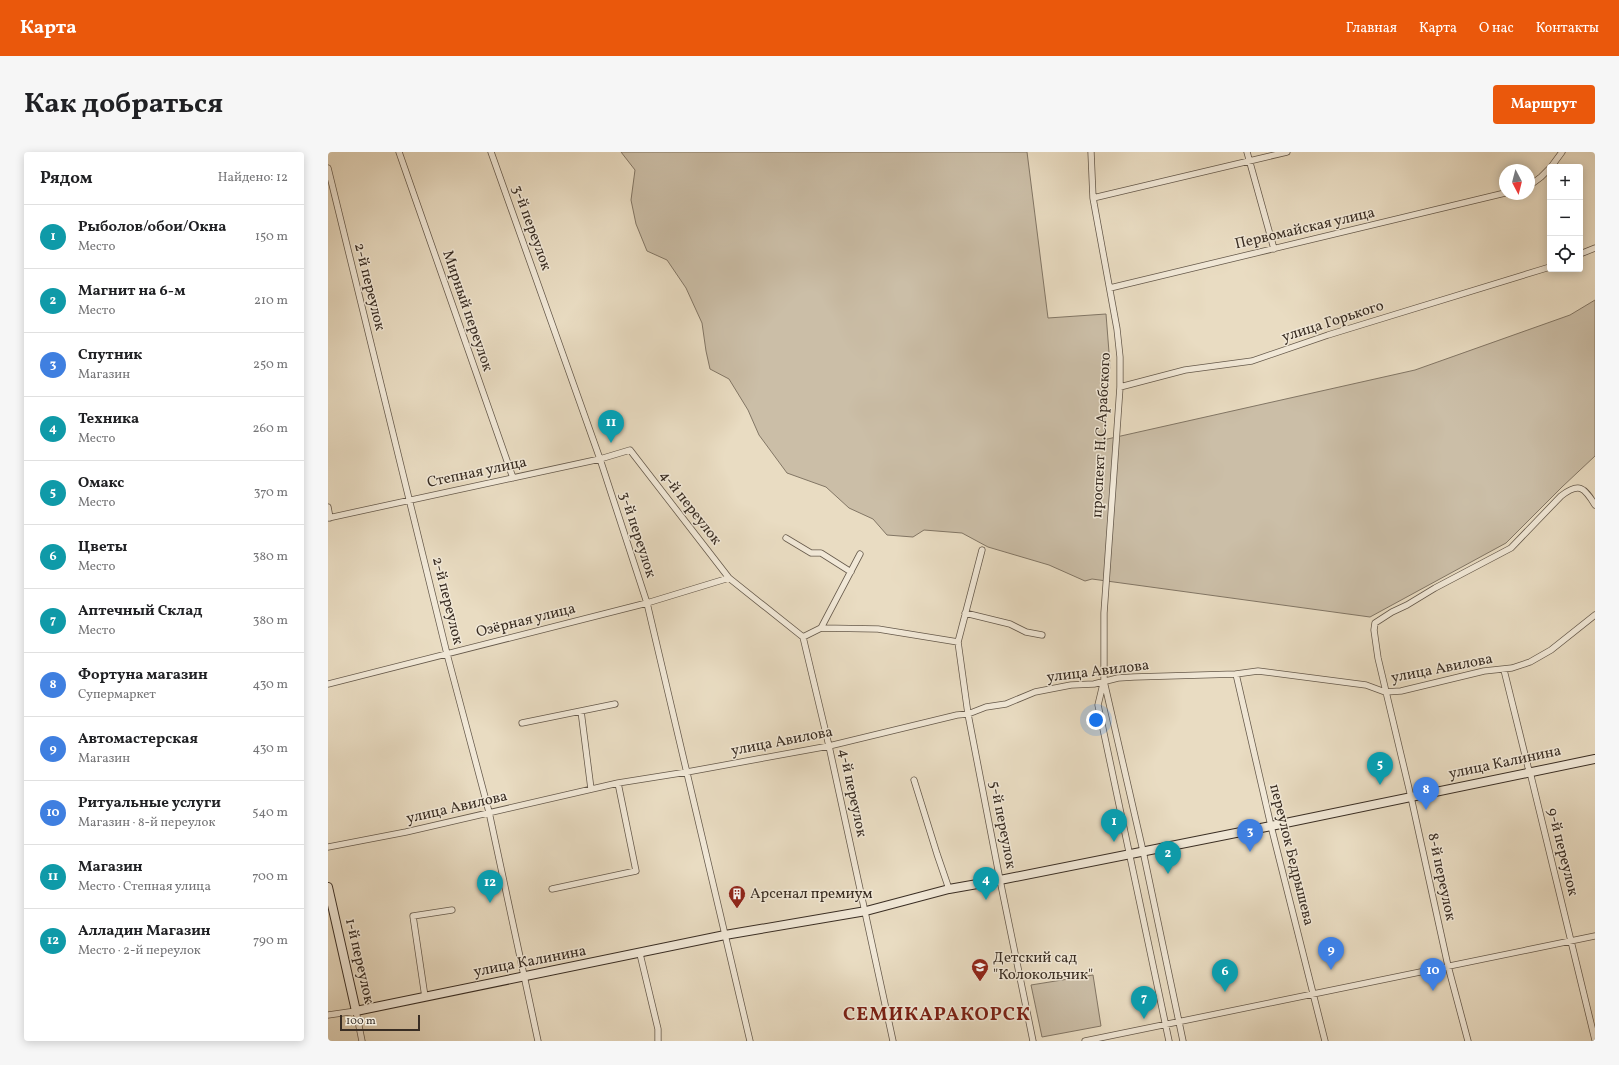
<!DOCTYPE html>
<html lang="ru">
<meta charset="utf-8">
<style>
:root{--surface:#fff;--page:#f6f6f6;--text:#202124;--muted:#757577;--line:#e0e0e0;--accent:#ea580c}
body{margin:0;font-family:Vollkorn,serif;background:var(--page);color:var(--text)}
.controls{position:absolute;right:12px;top:12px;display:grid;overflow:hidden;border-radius:4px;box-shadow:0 2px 10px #0003}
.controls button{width:36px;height:36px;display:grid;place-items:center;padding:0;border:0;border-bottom:1px solid var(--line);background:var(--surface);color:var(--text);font:20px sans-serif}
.compass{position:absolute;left:1171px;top:12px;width:36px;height:36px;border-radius:50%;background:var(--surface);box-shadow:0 2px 10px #0003;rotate:173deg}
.scale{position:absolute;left:12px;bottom:10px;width:80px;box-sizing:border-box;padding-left:4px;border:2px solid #392d23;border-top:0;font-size:11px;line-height:14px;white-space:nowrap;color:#392d23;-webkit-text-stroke:3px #f1e8d7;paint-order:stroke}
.you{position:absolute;left:768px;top:568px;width:14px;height:14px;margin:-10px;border:3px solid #fff;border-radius:50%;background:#1a73e8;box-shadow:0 0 0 6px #1a73e833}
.badge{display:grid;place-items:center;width:26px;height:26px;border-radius:50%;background:var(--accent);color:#fff;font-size:13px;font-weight:700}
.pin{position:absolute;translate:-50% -33px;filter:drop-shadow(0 1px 2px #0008)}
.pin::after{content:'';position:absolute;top:21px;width:14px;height:12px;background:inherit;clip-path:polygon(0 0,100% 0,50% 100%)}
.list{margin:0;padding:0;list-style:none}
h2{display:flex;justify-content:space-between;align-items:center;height:52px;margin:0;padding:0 16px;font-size:17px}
h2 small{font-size:13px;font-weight:400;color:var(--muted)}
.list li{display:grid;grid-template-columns:26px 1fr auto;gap:12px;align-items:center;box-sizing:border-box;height:64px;padding:0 16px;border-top:1px solid var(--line)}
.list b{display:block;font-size:15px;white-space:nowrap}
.list p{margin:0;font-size:13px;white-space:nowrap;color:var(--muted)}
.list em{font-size:13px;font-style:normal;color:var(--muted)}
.icon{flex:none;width:22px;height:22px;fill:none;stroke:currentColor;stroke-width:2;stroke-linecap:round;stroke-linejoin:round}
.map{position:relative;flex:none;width:1267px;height:889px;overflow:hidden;border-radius:4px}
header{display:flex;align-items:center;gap:24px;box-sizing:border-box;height:56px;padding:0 20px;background:var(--accent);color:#fff}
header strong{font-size:19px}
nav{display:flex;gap:22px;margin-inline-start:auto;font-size:14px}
.intro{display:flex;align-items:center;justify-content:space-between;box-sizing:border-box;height:96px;padding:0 24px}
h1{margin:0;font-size:28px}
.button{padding:10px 18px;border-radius:4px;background:var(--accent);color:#fff;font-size:14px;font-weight:700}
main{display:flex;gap:24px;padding:0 24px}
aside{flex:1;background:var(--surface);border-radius:4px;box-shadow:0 2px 10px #0003}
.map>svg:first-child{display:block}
.green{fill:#cbbea7;stroke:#827665}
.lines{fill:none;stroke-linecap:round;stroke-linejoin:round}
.minor-casing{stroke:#65594b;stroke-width:7}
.secondary-casing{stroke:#392d23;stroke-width:10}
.minor{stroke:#f1e8d7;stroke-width:5.5}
.secondary{stroke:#f1e8d7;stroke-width:8}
.labels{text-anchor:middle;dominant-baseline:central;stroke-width:3;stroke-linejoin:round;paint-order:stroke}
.street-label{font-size:15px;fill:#392d23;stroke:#f1e8d7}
.poi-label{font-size:15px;fill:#392d23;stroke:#f1e8d7;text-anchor:start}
.district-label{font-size:19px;font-weight:bold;letter-spacing:1px;fill:#7a1f14;stroke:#f1e8d7}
</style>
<header>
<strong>Карта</strong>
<nav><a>Главная</a><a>Карта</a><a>О нас</a><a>Контакты</a></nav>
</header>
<div class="intro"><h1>Как добраться</h1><a class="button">Маршрут</a></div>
<main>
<aside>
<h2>Рядом<small>Найдено: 12</small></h2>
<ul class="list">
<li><span class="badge" style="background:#0f9aa8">1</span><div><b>Рыболов/обои/Окна</b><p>Место</p></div><em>150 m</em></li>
<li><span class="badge" style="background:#0f9aa8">2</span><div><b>Магнит на 6-м</b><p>Место</p></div><em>210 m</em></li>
<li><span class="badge" style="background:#3f7fe0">3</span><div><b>Спутник</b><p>Магазин</p></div><em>250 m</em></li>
<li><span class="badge" style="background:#0f9aa8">4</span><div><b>Техника</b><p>Место</p></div><em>260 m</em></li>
<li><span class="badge" style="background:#0f9aa8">5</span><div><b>Омакс</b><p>Место</p></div><em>370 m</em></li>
<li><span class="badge" style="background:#0f9aa8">6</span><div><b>Цветы</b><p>Место</p></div><em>380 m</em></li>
<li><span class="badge" style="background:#0f9aa8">7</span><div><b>Аптечный Склад</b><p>Место</p></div><em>380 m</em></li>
<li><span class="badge" style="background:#3f7fe0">8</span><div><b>Фортуна магазин</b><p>Супермаркет</p></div><em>430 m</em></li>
<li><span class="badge" style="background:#3f7fe0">9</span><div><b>Автомастерская</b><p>Магазин</p></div><em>430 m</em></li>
<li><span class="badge" style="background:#3f7fe0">10</span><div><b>Ритуальные услуги</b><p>Магазин · 8-й переулок</p></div><em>540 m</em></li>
<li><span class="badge" style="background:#0f9aa8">11</span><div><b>Магазин</b><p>Место · Степная улица</p></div><em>700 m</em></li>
<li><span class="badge" style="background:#0f9aa8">12</span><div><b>Алладин Магазин</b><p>Место · 2-й переулок</p></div><em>790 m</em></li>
</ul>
</aside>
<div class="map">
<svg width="1267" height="889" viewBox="0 0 1267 889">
<rect width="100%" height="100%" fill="#e9dcc2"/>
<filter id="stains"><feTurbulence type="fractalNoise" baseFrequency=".005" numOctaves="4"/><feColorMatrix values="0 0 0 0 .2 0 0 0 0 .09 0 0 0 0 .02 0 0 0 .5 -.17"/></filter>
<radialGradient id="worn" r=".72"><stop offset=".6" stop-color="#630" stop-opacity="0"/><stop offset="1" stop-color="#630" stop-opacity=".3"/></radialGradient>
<path class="green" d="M293,0H699L720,166L778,162L782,213L775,288L1087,218L1242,163L1267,148V304L1234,335L1178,391L1042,465L764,427L757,429L721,413L660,395L634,381L596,378L585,385L559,383L545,367L521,356L498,335L459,321L431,283L420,258L401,227L382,217L378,199L374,171L358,136L339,108L319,99L308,72L303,48L307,18Z
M765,823L773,874L714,885L703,833Z"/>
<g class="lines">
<defs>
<path id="minor" d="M71,0L185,326
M163,0L272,307L319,451L422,889
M763,0L765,46L789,177L792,205V235L776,461V529L815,699L855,889
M919,0L946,97
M1223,15L1234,0
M0,16L119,502L161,660L210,889
M1201,34L1213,25L1222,16
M765,46L959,0
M1252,102L1267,96
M782,136L1177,41
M792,235L857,218L924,209L1000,183L1222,115
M0,355L2,366
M0,366L272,307L302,298L401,426L475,485L501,594L565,889
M458,386L483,401H493L523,420
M654,398L630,490L640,562L672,728L705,889
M637,461L682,472L698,480L714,483
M493,476L550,477L630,490
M475,485L493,476L532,402
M1176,518L1200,615L1202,620L1267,888
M908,522L943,674L997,889
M0,532L319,451L401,426
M775,532L770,553L841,889
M253,559L263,637
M194,571L287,552
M586,628L609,702L621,737
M0,695L78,680L290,631L359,620L501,594L629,563L640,562L658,555L678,552L707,540L743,533L766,532L790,526L806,525L908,522L930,519L1038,533L1057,540L1073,539L1156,519L1184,516L1202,510L1223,498L1267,463
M224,737L308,719L290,631
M312,802L330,877V889
M97,845L85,764L124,758
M0,863L28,859L34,889
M757,889L1267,784
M1140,889L1120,814L1083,645L1050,506L1046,478L1047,471L1064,460L1079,453L1107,436L1183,396L1233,344C1251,330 1256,335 1267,353"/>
<path id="secondary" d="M0,735L28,859L397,783L538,759L621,737L672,728L943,674L1267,607"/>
</defs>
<use href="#minor" class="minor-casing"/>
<use href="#secondary" class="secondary-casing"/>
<use href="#minor" class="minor"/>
<use href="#secondary" class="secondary"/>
</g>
<defs>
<symbol id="building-pin" viewBox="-11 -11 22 30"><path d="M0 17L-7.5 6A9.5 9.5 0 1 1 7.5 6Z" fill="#8f2418" stroke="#f1e8d7"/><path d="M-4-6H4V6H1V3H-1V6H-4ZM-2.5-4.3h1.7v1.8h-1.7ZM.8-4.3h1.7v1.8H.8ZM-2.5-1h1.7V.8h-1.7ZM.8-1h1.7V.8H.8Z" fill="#fff"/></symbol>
<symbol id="school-pin" viewBox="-11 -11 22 30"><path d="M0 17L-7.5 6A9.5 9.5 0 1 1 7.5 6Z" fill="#8f2418" stroke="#f1e8d7"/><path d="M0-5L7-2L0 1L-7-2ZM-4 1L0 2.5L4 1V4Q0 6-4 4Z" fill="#fff"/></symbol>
</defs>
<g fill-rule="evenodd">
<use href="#building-pin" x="399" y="732" width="20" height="27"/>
<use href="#school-pin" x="642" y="805" width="20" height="27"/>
</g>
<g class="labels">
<g class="street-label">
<text transform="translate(203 76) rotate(70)">3-й переулок</text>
<text transform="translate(977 77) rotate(-13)">Первомайская улица</text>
<text transform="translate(41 135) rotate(76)">2-й переулок</text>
<text transform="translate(139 159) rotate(71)">Мирный переулок</text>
<text transform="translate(1005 170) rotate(-18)">улица Горького</text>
<text transform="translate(774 283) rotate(-87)">проспект Н.С.Арабского</text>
<text transform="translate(149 321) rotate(-12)">Степная улица</text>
<text transform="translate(362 356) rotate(52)">4-й переулок</text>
<text transform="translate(309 383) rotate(72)">3-й переулок</text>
<text transform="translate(119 449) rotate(76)">2-й переулок</text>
<text transform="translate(198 469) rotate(-14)">Озёрная улица</text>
<text transform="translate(1114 517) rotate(-11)">улица Авилова</text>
<text transform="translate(770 520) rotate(-7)">улица Авилова</text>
<text transform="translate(454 590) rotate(-11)">улица Авилова</text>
<text transform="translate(1177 611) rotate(-12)">улица Калинина</text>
<text transform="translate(524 641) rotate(78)">4-й переулок</text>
<text transform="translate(129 656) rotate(-13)">улица Авилова</text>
<text transform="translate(674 673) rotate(79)">5-й переулок</text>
<text transform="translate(1234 700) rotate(76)">9-й переулок</text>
<text transform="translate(963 703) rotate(76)">переулок Бедрышева</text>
<text transform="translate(1113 725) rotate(78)">8-й переулок</text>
<text transform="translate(31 809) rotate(77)">1-й переулок</text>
<text transform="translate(202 810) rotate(-11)">улица Калинина</text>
</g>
<g class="poi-label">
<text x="422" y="742">Арсенал премиум</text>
<text x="665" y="806">Детский сад<tspan x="665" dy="17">"Колокольчик"</tspan></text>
</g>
<g class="district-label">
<text x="609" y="863">СЕМИКАРАКОРСК</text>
</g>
</g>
<rect width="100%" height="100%" filter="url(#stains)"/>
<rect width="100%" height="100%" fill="url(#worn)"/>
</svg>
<div class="controls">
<button>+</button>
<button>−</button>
<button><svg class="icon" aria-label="locate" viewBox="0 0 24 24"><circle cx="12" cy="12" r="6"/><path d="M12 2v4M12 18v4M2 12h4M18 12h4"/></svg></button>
</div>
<svg class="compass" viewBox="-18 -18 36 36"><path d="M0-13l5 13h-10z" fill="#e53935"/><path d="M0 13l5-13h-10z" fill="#757577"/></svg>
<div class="scale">100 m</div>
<div class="you"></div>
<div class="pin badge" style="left:786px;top:690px;background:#0f9aa8">1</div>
<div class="pin badge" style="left:840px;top:722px;background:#0f9aa8">2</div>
<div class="pin badge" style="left:922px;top:700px;background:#3f7fe0">3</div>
<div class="pin badge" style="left:658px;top:748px;background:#0f9aa8">4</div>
<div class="pin badge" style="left:1052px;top:633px;background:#0f9aa8">5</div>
<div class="pin badge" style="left:897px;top:840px;background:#0f9aa8">6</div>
<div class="pin badge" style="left:816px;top:867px;background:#0f9aa8">7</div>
<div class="pin badge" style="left:1098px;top:658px;background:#3f7fe0">8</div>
<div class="pin badge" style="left:1003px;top:818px;background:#3f7fe0">9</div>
<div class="pin badge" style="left:1105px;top:839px;background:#3f7fe0">10</div>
<div class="pin badge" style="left:283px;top:291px;background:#0f9aa8">11</div>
<div class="pin badge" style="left:162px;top:751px;background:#0f9aa8">12</div>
</div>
</main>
